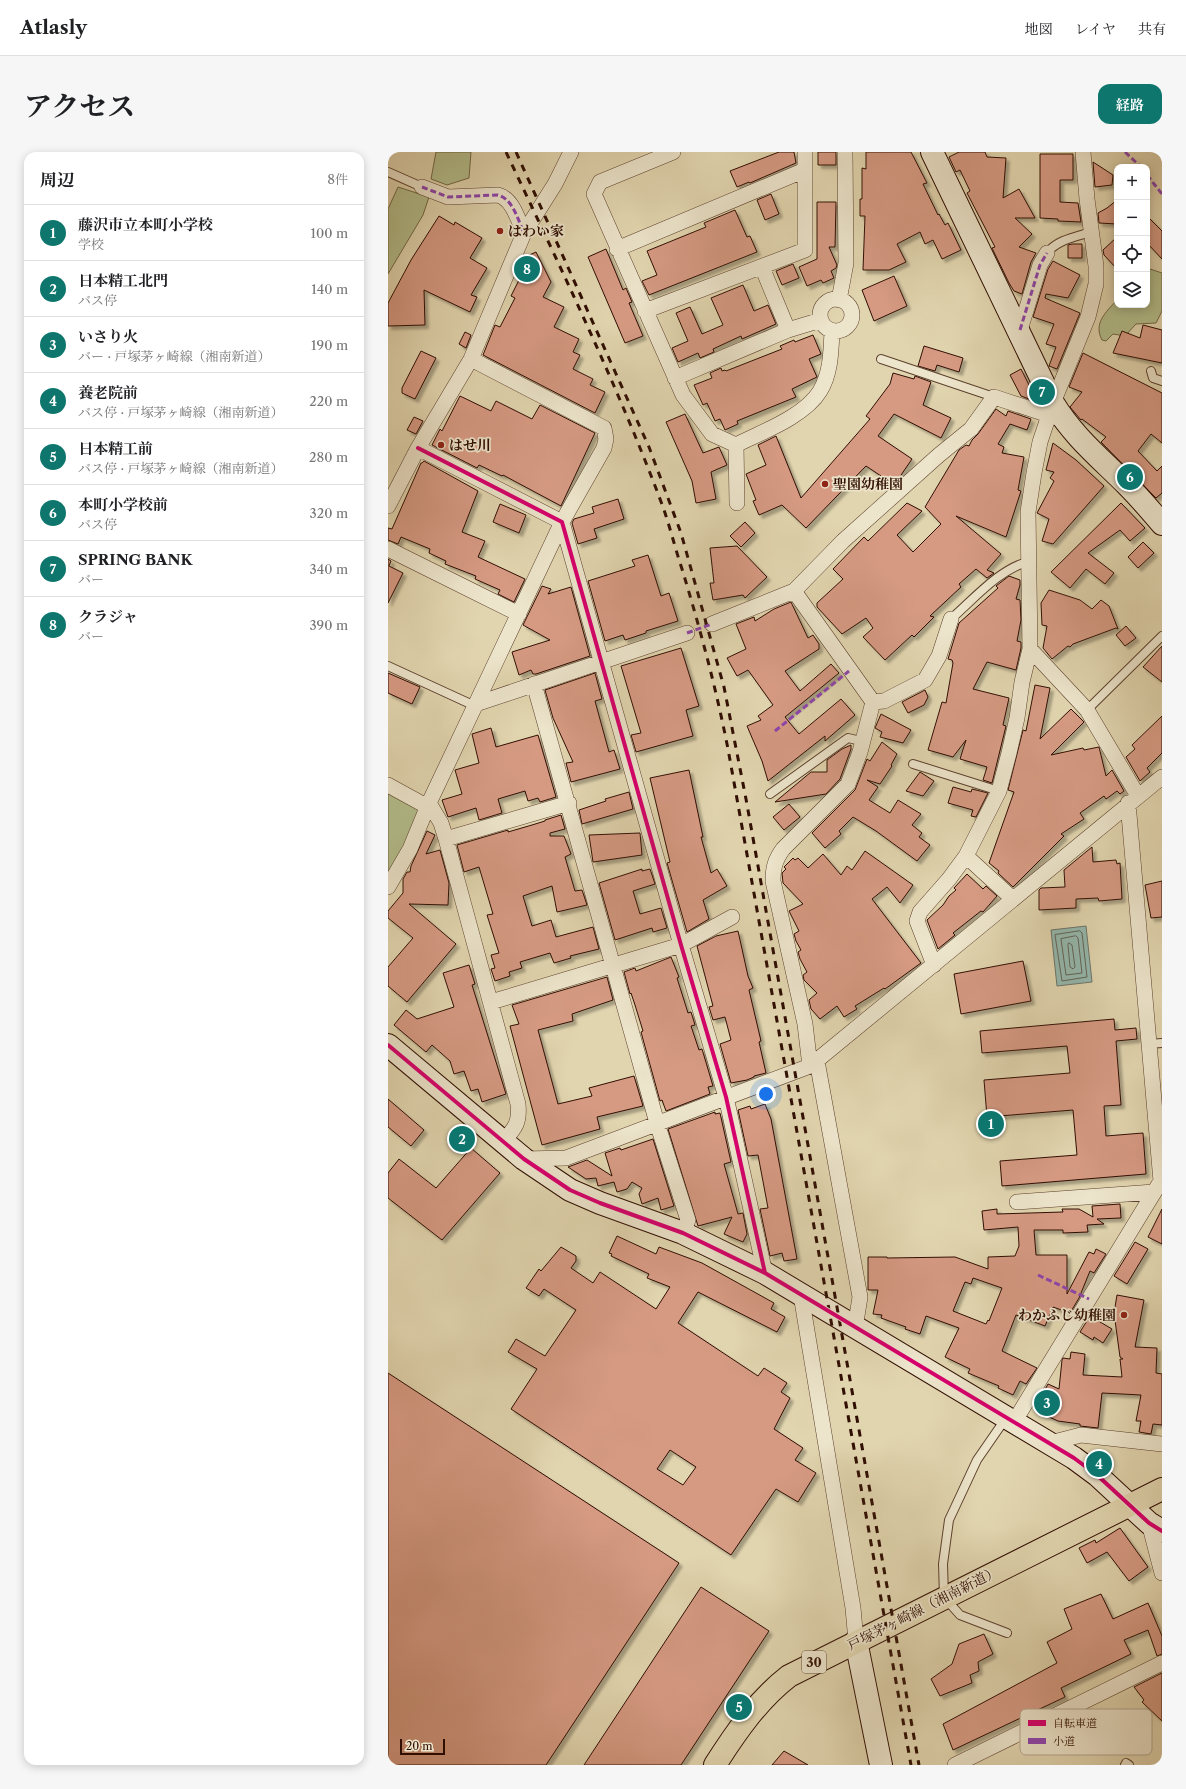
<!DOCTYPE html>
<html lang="ja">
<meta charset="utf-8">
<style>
:root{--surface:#fff;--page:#f6f6f6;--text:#202124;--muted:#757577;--line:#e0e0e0;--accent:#0f766e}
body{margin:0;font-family:"Libre Caslon Text","Noto Serif JP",serif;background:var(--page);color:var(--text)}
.controls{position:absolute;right:12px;top:12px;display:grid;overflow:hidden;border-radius:8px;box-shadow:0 2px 10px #0003}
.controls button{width:36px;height:36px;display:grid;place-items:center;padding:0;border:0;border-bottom:1px solid var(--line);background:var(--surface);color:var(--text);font:20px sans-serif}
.scale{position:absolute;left:12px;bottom:10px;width:45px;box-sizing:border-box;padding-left:4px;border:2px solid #300e02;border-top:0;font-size:11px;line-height:14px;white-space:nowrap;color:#300e02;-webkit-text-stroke:3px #ece4cb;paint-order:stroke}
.you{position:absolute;left:378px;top:942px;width:14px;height:14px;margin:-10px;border:3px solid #fff;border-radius:50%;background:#1a73e8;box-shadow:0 0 0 6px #1a73e833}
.badge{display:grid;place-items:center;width:26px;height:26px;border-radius:50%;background:var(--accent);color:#fff;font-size:13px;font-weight:700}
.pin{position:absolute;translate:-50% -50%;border:2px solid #fff;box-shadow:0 1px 4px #0006}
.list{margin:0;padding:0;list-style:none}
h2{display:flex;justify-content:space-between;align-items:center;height:52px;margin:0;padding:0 16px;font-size:17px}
h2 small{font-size:13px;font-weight:400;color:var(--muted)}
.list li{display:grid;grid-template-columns:26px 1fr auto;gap:12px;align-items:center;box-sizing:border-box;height:56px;padding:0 16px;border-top:1px solid var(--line)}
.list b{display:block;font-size:15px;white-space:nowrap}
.list p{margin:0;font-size:13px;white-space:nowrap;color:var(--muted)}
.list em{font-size:13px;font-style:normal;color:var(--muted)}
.icon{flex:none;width:22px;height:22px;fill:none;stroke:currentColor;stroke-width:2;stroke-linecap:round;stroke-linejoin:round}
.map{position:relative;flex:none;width:774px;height:1613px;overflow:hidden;border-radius:12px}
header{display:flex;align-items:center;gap:24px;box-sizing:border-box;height:56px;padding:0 20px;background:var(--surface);border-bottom:1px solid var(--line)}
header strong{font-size:19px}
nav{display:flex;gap:22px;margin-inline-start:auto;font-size:14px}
.intro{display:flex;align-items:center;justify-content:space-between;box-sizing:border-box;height:96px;padding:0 24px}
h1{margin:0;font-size:28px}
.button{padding:10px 18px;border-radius:12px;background:var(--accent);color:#fff;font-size:14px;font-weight:700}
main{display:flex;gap:24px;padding:0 24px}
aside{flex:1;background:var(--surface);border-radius:12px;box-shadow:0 2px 10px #0003}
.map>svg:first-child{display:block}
.green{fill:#b3bd8b;stroke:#726646}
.water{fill:#94b8ae;stroke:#6c7469}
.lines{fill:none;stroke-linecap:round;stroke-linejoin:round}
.shore{stroke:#626358;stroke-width:1}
.building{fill:#d69a83;stroke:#300e02;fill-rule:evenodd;filter:url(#shadow)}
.lane-casing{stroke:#5c402d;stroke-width:10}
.street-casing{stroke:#5c402d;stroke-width:16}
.secondary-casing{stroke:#300e02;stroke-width:24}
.primary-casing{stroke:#300e02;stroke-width:24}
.lane{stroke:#ece4cb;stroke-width:8}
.street{stroke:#ece4cb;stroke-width:15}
.secondary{stroke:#ece4cb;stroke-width:22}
.primary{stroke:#e1d5af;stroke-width:22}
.rail{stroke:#300e02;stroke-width:3;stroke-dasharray:7 7;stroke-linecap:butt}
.quiet{stroke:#8e44ad;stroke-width:3;stroke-dasharray:6 3;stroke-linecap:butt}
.cycleway-casing{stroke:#ece4cb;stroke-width:6}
.cycleway{stroke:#d6006c;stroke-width:4}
.poi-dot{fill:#8f2418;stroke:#ece4cb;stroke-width:1.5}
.labels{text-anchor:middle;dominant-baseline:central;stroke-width:3.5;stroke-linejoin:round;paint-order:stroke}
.shield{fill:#ece4cb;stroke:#684e3e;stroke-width:1}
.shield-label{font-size:13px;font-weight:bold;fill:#300e02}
.poi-label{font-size:14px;font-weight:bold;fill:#300e02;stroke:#ece4cb;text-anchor:start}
.street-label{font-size:14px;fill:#300e02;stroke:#ece4cb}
.key{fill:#ece4cb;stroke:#b4a48f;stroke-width:1}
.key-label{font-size:11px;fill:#300e02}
</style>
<header>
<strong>Atlasly</strong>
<nav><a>地図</a><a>レイヤ</a><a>共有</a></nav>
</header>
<div class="intro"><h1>アクセス</h1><a class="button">経路</a></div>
<main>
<aside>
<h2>周辺<small>8件</small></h2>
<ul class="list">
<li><span class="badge">1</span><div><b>藤沢市立本町小学校</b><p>学校</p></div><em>100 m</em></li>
<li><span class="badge">2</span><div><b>日本精工北門</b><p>バス停</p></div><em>140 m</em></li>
<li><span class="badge">3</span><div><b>いさり火</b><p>バー · 戸塚茅ヶ崎線（湘南新道）</p></div><em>190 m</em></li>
<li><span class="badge">4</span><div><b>養老院前</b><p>バス停 · 戸塚茅ヶ崎線（湘南新道）</p></div><em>220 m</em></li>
<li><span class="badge">5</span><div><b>日本精工前</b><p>バス停 · 戸塚茅ヶ崎線（湘南新道）</p></div><em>280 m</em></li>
<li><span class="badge">6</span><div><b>本町小学校前</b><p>バス停</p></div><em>320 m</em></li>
<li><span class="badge">7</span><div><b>SPRING BANK</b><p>バー</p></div><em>340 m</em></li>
<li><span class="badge">8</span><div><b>クラジャ</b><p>バー</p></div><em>390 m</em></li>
</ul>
</aside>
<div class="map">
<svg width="774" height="1613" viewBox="0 0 774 1613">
<defs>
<filter id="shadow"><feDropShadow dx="3.5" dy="3.5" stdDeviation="1" flood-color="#0004"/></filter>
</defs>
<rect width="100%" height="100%" fill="#e1d5af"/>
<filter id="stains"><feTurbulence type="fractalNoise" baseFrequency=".005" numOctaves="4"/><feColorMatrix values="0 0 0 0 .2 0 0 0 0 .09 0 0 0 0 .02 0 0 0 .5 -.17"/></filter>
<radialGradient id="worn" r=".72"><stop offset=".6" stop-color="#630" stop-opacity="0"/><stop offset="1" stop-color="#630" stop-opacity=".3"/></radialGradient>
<path class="green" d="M48,0H83L81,26L59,33L43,27Z
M10,35L41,45L35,63L0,122V57Z
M759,116L774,121V159L768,171L748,172L737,184L725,182L718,189L714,188C705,171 718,160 729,148V153H759Z
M0,640L33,657L17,695L0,721Z"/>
<path class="water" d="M698,774L704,830L669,834L663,778Z"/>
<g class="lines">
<path class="shore" d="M692,779L694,781L699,825L674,829L667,783Z
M688,784L690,786L694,821L678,823L673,787Z
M681,791L684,793L687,815L685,817L682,815L680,793Z"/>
</g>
<path class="building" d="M391,0H406L408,11L362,31L361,30L349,35L342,19Z
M430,0H448V13H430Z
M478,0H523L539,31L535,32L550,63L551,62L557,73L560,71L573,98L554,107L545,88L537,92L532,80L509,92L518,110L501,118H475L477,64H472V47H474V16L478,17Z
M571,0H597L599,5L618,6L615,46L631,37L647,66H627L644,82L631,95L648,101L643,110L634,142L626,139L621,131L604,96L607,95L579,41L582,39L572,18L568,20L561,5Z
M652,2H685V28H672V50L690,51L693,70L670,69V67L652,66Z
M705,10L725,23L724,33L707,35Z
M383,42L391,62L377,68L369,48Z
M729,48V72L711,71L710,61L719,56Z
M429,50H448L447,95H441L449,113L448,116L443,119L446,126L435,131L433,128L419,134L411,115L429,107Z
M347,58L359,85L362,84L369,100L261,143L254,129L269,123L259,99L318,75L316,71Z
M51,64L66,73L67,70L94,86L82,106L99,116L83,143L89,145L82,160L36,138L37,173L0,174V151L23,108Z
M759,64L774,79V107L759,91Z
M729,85V117L716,103L715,98Z
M684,92H694V106H680V93Z
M218,97L235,138L238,136L244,150L241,151L255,184L237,191L200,105Z
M148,100L163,130L155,145L176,155L166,175L191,187L185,200L192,203L185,217L205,227L202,233L217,240L207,261L95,203L107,173L112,175L127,146L123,144L138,114L134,108L135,106Z
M665,109L692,123L680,146L658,142L657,146L692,161L669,217L661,214L668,195L658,192L666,172L645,165L660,117Z
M405,112L411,126L394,133L388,119Z
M506,124L519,154L486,169L474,138Z
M355,133L366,159L380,153L388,172L354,187L353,184L325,197L326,200L312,206L310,201L290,210L284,196L300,189L288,161L302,155L314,182L335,173L323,146Z
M755,173L774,178V211L725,201L734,179L752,186Z
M77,180L83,183L78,196L71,192Z
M425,183L433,202L421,207L429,225L404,237L408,245L349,269L350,272L337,278L332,267L327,269L319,251L315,253L306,233L324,226L322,221L333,216L334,219L337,218L338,219L394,197L392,194L406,188L407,190Z
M536,194L575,206L571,220L549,213L547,219L530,214Z
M33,199L48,206L27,247L14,241V236Z
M695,201L774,241V291L763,282L750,299L769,319L774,314V341L768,346L713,290L718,285L694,267L693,268L682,255L694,240L681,235Z
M633,217L649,249V250L633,244L622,223Z
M505,221L526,227L527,224L543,230L535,253L563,266L553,286L506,262L490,284L524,307L511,326L505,332L478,314L418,376L394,353L371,363L365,349L368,348L358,322L378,313L370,293L388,284L413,346L482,267L478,264L502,232Z
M72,244L103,259L108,249L144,267L152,253L207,281L173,354L115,323L114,324L91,313L89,316L44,293L52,277L54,279Z
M608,257L618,264L620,259L643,267L639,278L622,272L610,292L616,295L614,301L636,305L630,338L633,339L618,385L568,364L613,402L599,418L606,421L599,426L588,417L571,432L573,435L542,464L546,465L526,485L524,483L497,508L475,485L485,476L478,466L454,482L429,455V451L455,427L445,417L476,385L480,389L519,351L534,359L509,383L525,400L553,372L537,355L571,298L578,293L581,294L584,288L590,282Z
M297,262L315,301L331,295L339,313L323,320L328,347L308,351L304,329L278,270Z
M26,265L35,269L28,282L19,278Z
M665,291L688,308L716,334L665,392L654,389L661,367L649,361L666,329L662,326L666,320L658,318Z
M36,309L90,339L74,380L97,389L90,405L137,427L126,450L110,442L112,438L87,427L88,424L57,412L58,409L41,401L42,397L13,385L10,392L0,388V376L4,377L33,311H34Z
M230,347L236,367L206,377L209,386L190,392L184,371L186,367L206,361L204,355Z
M733,351L757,376L742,389L732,378L700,401L726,421L717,432L698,417L682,436L663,420Z
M112,352L138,363L131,381L105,370Z
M357,370L367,381L353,395L342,384Z
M755,390L766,401L750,416L740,405Z
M349,394L379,425L357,446L355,443L325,448L322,431H326L322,396Z
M260,403L273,444L281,441L290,469L258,479V481L237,488L235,483L217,489L200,429L247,414L244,408Z
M0,407L3,409L1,414L15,421L0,451Z
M621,424L632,428V433L628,447L632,448L633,468L629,489L633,490V496L628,518L599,510L585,537L621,546L615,573L618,574L604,631L595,628L599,615L572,607L578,588L565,605L540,598L554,550L558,551L565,511L564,508L560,507L571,471L610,436L608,434Z
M154,434L163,437L160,442L183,435L202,504L148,522H145L143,518L131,523L124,500L162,488L135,473Z
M661,438L692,448L704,457L713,448L721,454L730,477L728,476L685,492L682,495L680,494L664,507L655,496L659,474L654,473L653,451Z
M403,450L420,486L425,483L431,492V497L397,519L412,539L443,512L451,521L397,565L411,582L453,547L467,563L437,589V584L380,629L374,609L359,574L373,568L370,564L385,553L360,518L349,524L339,506L358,497L348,472L366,465L367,469L386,457Z
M738,474L748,486L737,494L728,483Z
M774,494V530L755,515Z
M293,496L311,554L298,558L305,584L248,600L243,583L253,581L233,514Z
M0,521L32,535L24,552L0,541Z
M207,521L214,547L207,549L221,600L226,598L232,617L183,630L178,611L185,610L165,566L157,538Z
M647,533L662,536L652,587L683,557L696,570L663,603L695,596L696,598L711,595L718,624L724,618L736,639L732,642L729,639L718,647L716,644L692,661L696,667L673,682L676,684L625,735L610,721L611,719L601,711L626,640L620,638L635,578L638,579Z
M537,538L540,545L536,553L520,561L514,550Z
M493,562L523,578L515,591L492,585L494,580L487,576Z
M774,564V601L759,616L762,620L752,629L738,605L747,597L744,593Z
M103,576L108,595L150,583L168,645L152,650L150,646L140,649L137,639L110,647L114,661L91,668L88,656L60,665L54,648L74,642L67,618L91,611L84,582Z
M494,590L509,602L503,613L504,614L492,632L479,628L490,635L481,648L502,661L510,648L533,662L524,673L534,681L531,685L542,693L529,709L488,679L465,665L451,679L453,682L437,696L424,681L467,638L479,607L482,609Z
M463,593V597L452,627L438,642L387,650L423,620H439V608L454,597Z
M301,618L315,685H313L323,721L329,717L339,734L315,748L321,767L299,780L279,711L282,710L262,626Z
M532,620L546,629L535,644L518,639Z
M565,635L583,640L584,637L600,641L588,665L583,664L585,658L560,651Z
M241,640L245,657L194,672L191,658L218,649L217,647Z
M401,652L412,665L396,678L385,665Z
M173,663L177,677L162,681V684H176L183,702L177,705L187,739L194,738L199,753L169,760L164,734L135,744L144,774L163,768L168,785L205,775L211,797L182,804L183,806L166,811L162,801L132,810L134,816L121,820L122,824L107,829L103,817L107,816L103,803L111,801L99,763L105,762L91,715L76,720L69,693L120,678V680L144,673L157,669V668Z
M39,679L47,683L38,702L52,698L61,731L60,753L21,752L68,792L19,850L0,834V815L25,786L0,766V759L15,741V727L19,720H22L23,714Z
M252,681L254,703L205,710L201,683Z
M704,695L705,710L728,708L729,712L732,711L734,747L711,749L710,746L688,747V756L651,758V738L653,736L677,735L676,718Z
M477,699L525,733L512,751L499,735L484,747L533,811L497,837L496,836L467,854L469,857L456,865L449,854L432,867L423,857L421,848L429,841L416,828L415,823L419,820L412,807L410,800L413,798L408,789L406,782L411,779L401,759L415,752L395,731L394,721L398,717L396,715L405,706L407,708L410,706L420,716L435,702L453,723L459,714L464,718Z
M254,717V719L262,717L267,732L245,739L252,762L273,756L279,776L265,780L264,776L227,788L211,731Z
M579,722L595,737L598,734L609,744L595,760L593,759L565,781L567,783L550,797L539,768L555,753L561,744L568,738L566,736Z
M774,729V765L763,766L757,733Z
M350,779L360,824L365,836L361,838L373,889L371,890L378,921L366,924V925L359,928L343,931L332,892L343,888L337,865L325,868L321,855L325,854L309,794L328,784Z
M283,805L291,825L289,826L300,861L303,860L307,873L303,874L311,898L314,897L325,934L320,935L322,942L278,959L274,948L272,949L253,880L255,879L247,853L243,841L242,842L236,820L247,816L248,819Z
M635,809L643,849L573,862L566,822Z
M81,813L87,832L84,833L118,942L94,950L90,937L83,939L76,919L66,922L62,909L44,893L38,900L6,873L18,858L29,867L66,855L55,821Z
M219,825L225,848L184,862L185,869L150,878L170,952L204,944L201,936L246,924L255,954L209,965L212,977L154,993L122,874L131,872L124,853Z
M726,867L727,878L748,876L749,887L728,889L733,953L716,954L718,984L755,981L758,1022L614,1034L612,1009L689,1003L685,958L599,965L596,928L682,921L679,894L594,901L592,879Z
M0,947L36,978L23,994L0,975Z
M377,952L383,967L409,1107L396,1109L394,1101L382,1104L372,1057L380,1056L370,1003L360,1004L350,958L362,954L363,957Z
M327,960V962L332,961L343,1010L336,1012L350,1062L355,1061L359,1082L355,1090L336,1082L344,1065L310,1074L280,977Z
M265,987L286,1054L273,1058L270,1046L254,1052L251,1042L254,1036L244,1030L239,1037L229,1040L226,1030L210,1034L208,1026L198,1027L180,1015L199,1008L224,1024L217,1001L232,996L233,998Z
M83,996L112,1021L54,1088L0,1046V1021L11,1007L48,1036Z
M732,1052L733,1066L709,1067L716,1072L699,1073L700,1080L675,1081V1078H646L648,1103H679V1142L701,1100L706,1102L708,1097L718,1102L706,1121L702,1119L691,1146L682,1161L665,1155L657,1174L628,1163L614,1199L649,1216L638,1232L632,1229L625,1243L610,1236L611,1234L580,1221L582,1217L557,1205L571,1176L538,1164L532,1182L517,1177L518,1175L493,1166L494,1163L485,1162L490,1138H480V1105H499V1106L567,1105L600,1117V1105L627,1104L631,1094L630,1075L596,1078L594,1059L609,1057V1062L675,1060L674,1057H691L705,1065L704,1054ZM585,1126L614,1136L601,1169L600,1168L598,1172L565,1159L577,1130L583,1132Z
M774,1057V1092L760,1085Z
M229,1084L268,1102L271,1095L314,1111L386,1151L383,1157L397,1165L389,1180L310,1140L290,1171L370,1224L376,1216L399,1231L393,1240L402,1246L386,1277L415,1296L407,1308L428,1321L410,1350L388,1337L343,1403L123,1257L149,1217L120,1200L128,1187L157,1204L188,1158L156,1137L151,1144L138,1136L151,1117L153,1119L173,1095L188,1104V1109L183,1116L205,1131L212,1120L268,1157L282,1135L259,1126L261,1122L223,1104L224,1102L221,1101ZM282,1298L308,1315L295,1333L269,1317Z
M747,1090L760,1097L739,1132L726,1124Z
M729,1143L756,1148L747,1195L769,1196L768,1221L774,1222V1273L765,1272L763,1282L751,1280L753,1269H748L753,1243L714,1241L710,1276L692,1274V1272L670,1269L646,1258L660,1232L671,1237L674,1208L675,1206L682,1207L683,1200L697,1202L695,1223L734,1225L732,1207H735L732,1205L726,1161Z
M702,1164L724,1177L715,1191L706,1185L705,1188L692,1180Z
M0,1221L291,1411L158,1613H0Z
M732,1376L760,1415L741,1429L719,1400L699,1411L691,1396L707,1388L708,1391Z
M313,1435L381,1479L293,1613H196Z
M713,1442L725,1467L760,1451L774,1484V1502L769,1504L760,1478L736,1488L743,1502L673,1536L677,1545L565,1598L555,1572L669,1511L659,1490L684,1477L676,1457Z
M596,1482L605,1502L590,1510L591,1519L582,1523L584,1531L552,1544L543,1527L564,1512L571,1492Z
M774,1521V1569L754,1550L756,1548L746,1535Z
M396,1599L420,1613H384Z"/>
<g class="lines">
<defs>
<path id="lane" d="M0,20L34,35
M659,101C669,88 687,85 703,80
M493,207L606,245
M763,219L765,226L774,229
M563,467C587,446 611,417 642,409
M0,514L87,554
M699,558L774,484
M525,612L611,639
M382,642L460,586L473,589
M760,892L774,891
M618,1266L589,1308L561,1368L555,1412L556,1445L572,1463L619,1481
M737,1613L738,1611L741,1613"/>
<path id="street" d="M285,0L212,30L206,42L295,243L324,282L348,293
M34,35L60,45L110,43C125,47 130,68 136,81
M229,97L417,18
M432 163a16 16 0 1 1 32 0a16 16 0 1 1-32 0Z
M451,148L458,111L457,0
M257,159L417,98V0
M400,178L433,168
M632,178L652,113L659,101
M287,226L400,178L374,115
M348,293C374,280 417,264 432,239C443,221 443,199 444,179
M348,293L349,351
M30,296L174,370L293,793L338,945L377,1121
M0,354L30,296L83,207L136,81L167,32L183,0
M0,397L131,462
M406,439L485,550L496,549L537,528L551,504L563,467
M324,472L406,439L455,389L551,303L583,277L606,245L670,266
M642,497L699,558L750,644
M146,532L269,971L300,1068L295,1081
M88,552L299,481
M0,633L40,655
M41,651L53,671L58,687L130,952C132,971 127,976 115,990
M58,687L181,651
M578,704L625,747
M0,735L22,697L41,651L174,370L216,296L218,287L216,276L83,207
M546,813L529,769L532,760L561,727L578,704L611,639L621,601L629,566L634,530L642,497L640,360L646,321L652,290L665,251L700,165L708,132V114L699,47L695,0
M103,850L293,793L344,765
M429,909L472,1145L467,1176
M422,914L417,872L385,729C385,716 387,708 395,697L460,632L472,600L485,550
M137,1007L178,1006L422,914L774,625
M629,1050L766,1040
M413,1143L465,1456L468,1489
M626,1270L773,1029L740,651
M662,1291L693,1283L774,1292
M761,1371L774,1421
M567,1613L774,1511"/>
<path id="secondary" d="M544,0L665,251C686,285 711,305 739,333C751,345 763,359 774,372
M0,893L136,1007L182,1038L212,1051L295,1081L377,1121L686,1306L709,1323L761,1371L774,1379
M468,1489L493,1613"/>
<path id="primary" d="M327,1613C348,1580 370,1548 401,1524L774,1337"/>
</defs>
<use href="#lane" class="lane-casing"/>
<use href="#street" class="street-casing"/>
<use href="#secondary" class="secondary-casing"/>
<use href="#primary" class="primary-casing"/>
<use href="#lane" class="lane"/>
<use href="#street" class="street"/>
<use href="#secondary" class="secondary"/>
<use href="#primary" class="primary"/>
<path class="rail" d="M118,0C173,117 230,234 275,355C282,375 287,396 294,417C312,476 328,536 340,597L523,1613
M128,0L261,295L293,381L336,535L358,647L531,1613"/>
<path class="quiet" d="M737,0L753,15
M759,23L774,42
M34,35L60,45L110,43C125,47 130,68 136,81
M632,178L652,113L659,101
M299,481L324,472
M387,579L461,519
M650,1123L701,1147"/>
<defs>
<path id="cycleway" d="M30,296L174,370L293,793L338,945L377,1121
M0,893L136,1007L182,1038L212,1051L295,1081L377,1121L686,1306L709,1323L761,1371L774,1379"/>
</defs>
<use href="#cycleway" class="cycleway-casing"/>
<use href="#cycleway" class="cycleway"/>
</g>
<g class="poi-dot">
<circle cx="112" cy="79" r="4"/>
<circle cx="53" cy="293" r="4"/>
<circle cx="437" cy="332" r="4"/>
<circle cx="736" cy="1163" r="4"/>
</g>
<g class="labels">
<rect class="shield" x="414" y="1499" width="24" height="22" rx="3"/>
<g class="shield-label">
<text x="426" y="1510">30</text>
</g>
<g class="poi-label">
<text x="120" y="79">はわい家</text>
<text x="61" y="293">はせ川</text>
<text x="445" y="332">聖園幼稚園</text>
<text x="728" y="1163" text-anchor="end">わかふじ幼稚園</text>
</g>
<g class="street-label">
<text transform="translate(535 1456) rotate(-27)">戸塚茅ヶ崎線（湘南新道）</text>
</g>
</g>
<rect x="632" y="1557" width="132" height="46" rx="6" class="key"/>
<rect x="640" y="1568" width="18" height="6" fill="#d6006c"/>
<rect x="640" y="1586" width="18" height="6" fill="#8e44ad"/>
<g class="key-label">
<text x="665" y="1575">自転車道</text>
<text x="665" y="1593">小道</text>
</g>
<rect width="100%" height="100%" filter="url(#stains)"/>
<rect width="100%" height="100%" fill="url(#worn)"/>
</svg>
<div class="controls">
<button>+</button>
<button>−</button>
<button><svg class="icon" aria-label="locate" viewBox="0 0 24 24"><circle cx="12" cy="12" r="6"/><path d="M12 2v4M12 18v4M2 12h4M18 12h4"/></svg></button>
<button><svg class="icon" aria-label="layers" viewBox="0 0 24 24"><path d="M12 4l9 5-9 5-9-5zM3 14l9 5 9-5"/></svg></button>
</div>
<div class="scale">20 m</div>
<div class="you"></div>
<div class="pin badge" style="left:603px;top:972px">1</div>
<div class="pin badge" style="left:74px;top:987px">2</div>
<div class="pin badge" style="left:659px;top:1251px">3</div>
<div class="pin badge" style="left:711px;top:1312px">4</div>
<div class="pin badge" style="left:351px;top:1555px">5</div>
<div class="pin badge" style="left:742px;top:325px">6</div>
<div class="pin badge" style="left:654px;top:240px">7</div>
<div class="pin badge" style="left:139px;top:117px">8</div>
</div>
</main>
